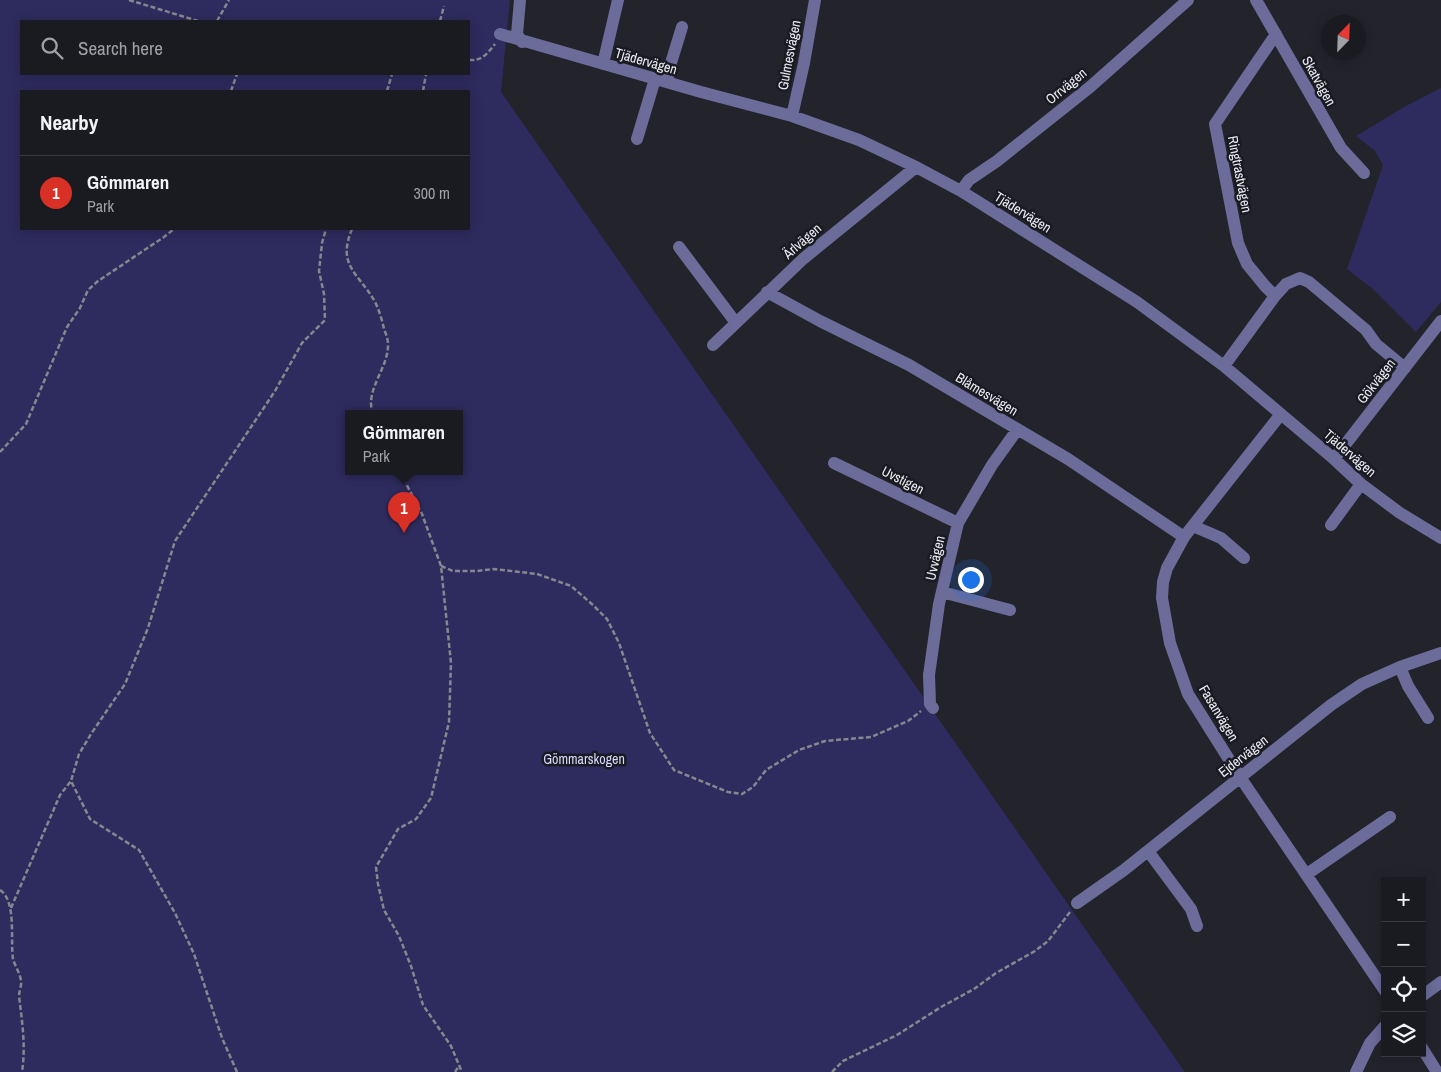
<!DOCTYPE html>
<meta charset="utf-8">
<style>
:root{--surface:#1a1a21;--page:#27272e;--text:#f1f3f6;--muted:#9fa1a5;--line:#38383f;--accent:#d93025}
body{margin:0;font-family:"Archivo Narrow",sans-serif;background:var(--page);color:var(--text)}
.controls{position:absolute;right:15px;bottom:15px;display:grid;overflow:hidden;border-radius:0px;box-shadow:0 2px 12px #0003}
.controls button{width:45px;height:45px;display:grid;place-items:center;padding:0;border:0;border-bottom:1px solid var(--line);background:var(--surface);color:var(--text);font:25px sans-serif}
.compass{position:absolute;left:1321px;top:15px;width:45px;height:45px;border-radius:50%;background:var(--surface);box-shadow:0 2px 12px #0003;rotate:23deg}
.you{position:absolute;left:970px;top:579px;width:18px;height:18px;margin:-12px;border:4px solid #fff;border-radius:50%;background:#1a73e8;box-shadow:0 0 0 8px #1a73e833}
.badge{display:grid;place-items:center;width:32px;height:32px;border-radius:50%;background:var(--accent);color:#fff;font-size:16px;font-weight:700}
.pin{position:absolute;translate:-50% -41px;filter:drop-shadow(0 1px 2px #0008)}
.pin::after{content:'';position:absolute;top:26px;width:18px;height:15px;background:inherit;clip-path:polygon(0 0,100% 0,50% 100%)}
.popup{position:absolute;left:345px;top:410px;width:118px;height:65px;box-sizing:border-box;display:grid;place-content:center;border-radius:0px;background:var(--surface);filter:drop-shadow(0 1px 4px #0005);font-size:16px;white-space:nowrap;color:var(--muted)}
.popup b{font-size:19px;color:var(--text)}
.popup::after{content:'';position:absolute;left:50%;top:100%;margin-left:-10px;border:10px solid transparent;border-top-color:var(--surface)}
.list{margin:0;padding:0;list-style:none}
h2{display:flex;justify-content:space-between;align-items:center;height:65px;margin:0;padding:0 20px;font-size:21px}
h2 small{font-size:16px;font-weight:400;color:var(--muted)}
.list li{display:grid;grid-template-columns:32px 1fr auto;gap:15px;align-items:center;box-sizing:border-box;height:75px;padding:0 20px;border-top:1px solid var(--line)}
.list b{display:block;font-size:19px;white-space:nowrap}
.list p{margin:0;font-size:16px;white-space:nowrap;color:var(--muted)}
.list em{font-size:16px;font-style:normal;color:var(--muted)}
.icon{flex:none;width:28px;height:28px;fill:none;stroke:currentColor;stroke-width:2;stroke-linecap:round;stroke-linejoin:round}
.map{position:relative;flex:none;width:1441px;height:1072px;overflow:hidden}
.search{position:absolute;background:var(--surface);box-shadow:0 2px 12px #0003;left:20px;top:20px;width:450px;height:55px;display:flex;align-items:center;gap:12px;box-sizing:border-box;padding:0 18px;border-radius:0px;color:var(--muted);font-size:19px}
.panel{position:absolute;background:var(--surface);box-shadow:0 2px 12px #0003;left:20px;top:90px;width:450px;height:140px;border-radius:0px}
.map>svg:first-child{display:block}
.green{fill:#2e2b5e;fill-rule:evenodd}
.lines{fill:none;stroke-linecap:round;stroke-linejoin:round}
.path{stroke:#87878f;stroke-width:2.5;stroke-dasharray:5 2.5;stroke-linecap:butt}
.minor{stroke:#6b6c9a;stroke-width:12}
.labels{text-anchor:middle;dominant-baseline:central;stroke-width:5;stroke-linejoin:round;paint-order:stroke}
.street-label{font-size:14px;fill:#ebebf2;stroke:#191a22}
.park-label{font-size:14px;fill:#d7d9fe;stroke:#191a22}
</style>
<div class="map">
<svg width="1441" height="1072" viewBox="0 0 1441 1072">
<rect width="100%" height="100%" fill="#23232c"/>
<path class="green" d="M0,0H510L501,92L1185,1072H0ZM21,21H469V74H21ZM21,91H469V229H21ZM349,414H459V472H349Z
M1441,88V302L1416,332L1373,289L1347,269L1383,165L1375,151L1356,136L1404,107Z"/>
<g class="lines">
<path class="path" d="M129,0L198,21
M217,21L229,0
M440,21L444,6
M469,60C482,61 487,54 495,44
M231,91L237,74
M387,91L392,74
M423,91L426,74
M352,229C337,265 357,272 374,300C379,309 382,320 384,329C386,334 388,339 388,344C389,368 364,390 373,414
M0,452L26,424L67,327L80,308L88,290L98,281L164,237L174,229
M400,472L422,514L441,566L451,663L449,722L431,798L416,819L398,829L376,867L378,884L384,910L399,936L411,966L423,1005L451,1046L462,1072
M441,566L453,571H477L494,569L537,574L571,586L593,605L607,619L619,643L650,733L674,770L728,792L742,794L753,787L766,770L799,750L825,741L871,737L908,721L921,711
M0,890C17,901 10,941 13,959C15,966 20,973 21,981C22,985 19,991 19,996C22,1021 26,1046 22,1072
M11,908L60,795L71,781
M237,1072L222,1038L194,954L175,913L139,850L90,819L71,781L79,754L91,734L125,684L148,628L175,541L275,391L302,343L325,320L324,294L319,271L322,243L326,229
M455,1072L459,1066
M832,1072L843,1061L897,1035L941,1007L974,989L996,973L1035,951L1048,941L1070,912"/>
<path class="minor" d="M520,0L517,34L522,42
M1256,0L1341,148L1364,173
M500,34L701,92L792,116L859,140L916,167L961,191L1137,302L1224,366L1334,459L1361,484L1400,513L1441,538
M603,64L618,0
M667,82L671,63L682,27
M792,116L804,63L815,0
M637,139L655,79
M961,191L969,180L997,161L1090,87L1188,0
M679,247L736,323
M767,292L820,321L909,365L1068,459L1184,537
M1275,296L1265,286L1247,264L1238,243L1215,124L1276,34
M713,345L803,259L916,167
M1224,366L1275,296L1286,284L1300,278L1309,282L1366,330L1376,344L1405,368
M1281,414L1184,537L1167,568L1163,582L1162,598L1170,643L1188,694L1240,777L1385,991
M1334,459L1441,321
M834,463L958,523
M1331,525L1361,484
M1193,526L1221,538L1244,558
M942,592L1010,610
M1400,667L1408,686L1428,718
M933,708L930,704L929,675L939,604L958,523L992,465L1017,430
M1148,851L1191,909L1197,926
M1307,874L1390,817
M1077,903L1124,870L1331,705L1362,684L1400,667L1441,653
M1422,996L1441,982
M1422,1048L1437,1072
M1356,1072L1370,1043L1385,1026"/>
</g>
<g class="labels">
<g class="street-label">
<text transform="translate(789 55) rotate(-79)">Gulmesvägen</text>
<text transform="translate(646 61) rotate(16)">Tjädervägen</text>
<text transform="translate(1319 81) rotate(61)">Skatvägen</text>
<text transform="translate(1066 86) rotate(-39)">Orrvägen</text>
<text transform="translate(1240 174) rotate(79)">Ringtrastvägen</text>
<text transform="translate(1023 212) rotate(32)">Tjädervägen</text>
<text transform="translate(802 241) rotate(-41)">Ärlvägen</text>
<text transform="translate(1376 381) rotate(-52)">Gökvägen</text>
<text transform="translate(987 394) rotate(31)">Blåmesvägen</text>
<text transform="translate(1350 453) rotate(41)">Tjädervägen</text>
<text transform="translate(903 480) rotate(27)">Uvstigen</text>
<text transform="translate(935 558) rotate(-77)">Uvvägen</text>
<text transform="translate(1219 713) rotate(59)">Fasanvägen</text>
<text transform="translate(1243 756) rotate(-38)">Ejdervägen</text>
</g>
<g class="park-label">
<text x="584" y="759">Gömmarskogen</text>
</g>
</g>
</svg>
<div class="controls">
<button>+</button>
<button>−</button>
<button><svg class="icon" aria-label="locate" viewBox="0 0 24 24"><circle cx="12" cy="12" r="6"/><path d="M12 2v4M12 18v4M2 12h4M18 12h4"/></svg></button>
<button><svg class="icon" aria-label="layers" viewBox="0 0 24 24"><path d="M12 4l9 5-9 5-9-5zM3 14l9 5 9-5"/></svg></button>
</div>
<svg class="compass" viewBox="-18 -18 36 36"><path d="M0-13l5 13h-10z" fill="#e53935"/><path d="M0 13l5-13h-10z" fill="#9fa1a5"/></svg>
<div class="you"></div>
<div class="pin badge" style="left:404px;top:533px">1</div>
<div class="popup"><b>Gömmaren</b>Park</div>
<div class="search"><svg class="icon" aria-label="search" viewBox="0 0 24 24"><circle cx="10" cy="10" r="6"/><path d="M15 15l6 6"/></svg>Search here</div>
<section class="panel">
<h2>Nearby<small></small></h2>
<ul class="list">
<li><span class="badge">1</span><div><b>Gömmaren</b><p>Park</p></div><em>300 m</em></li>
</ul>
</section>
</div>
